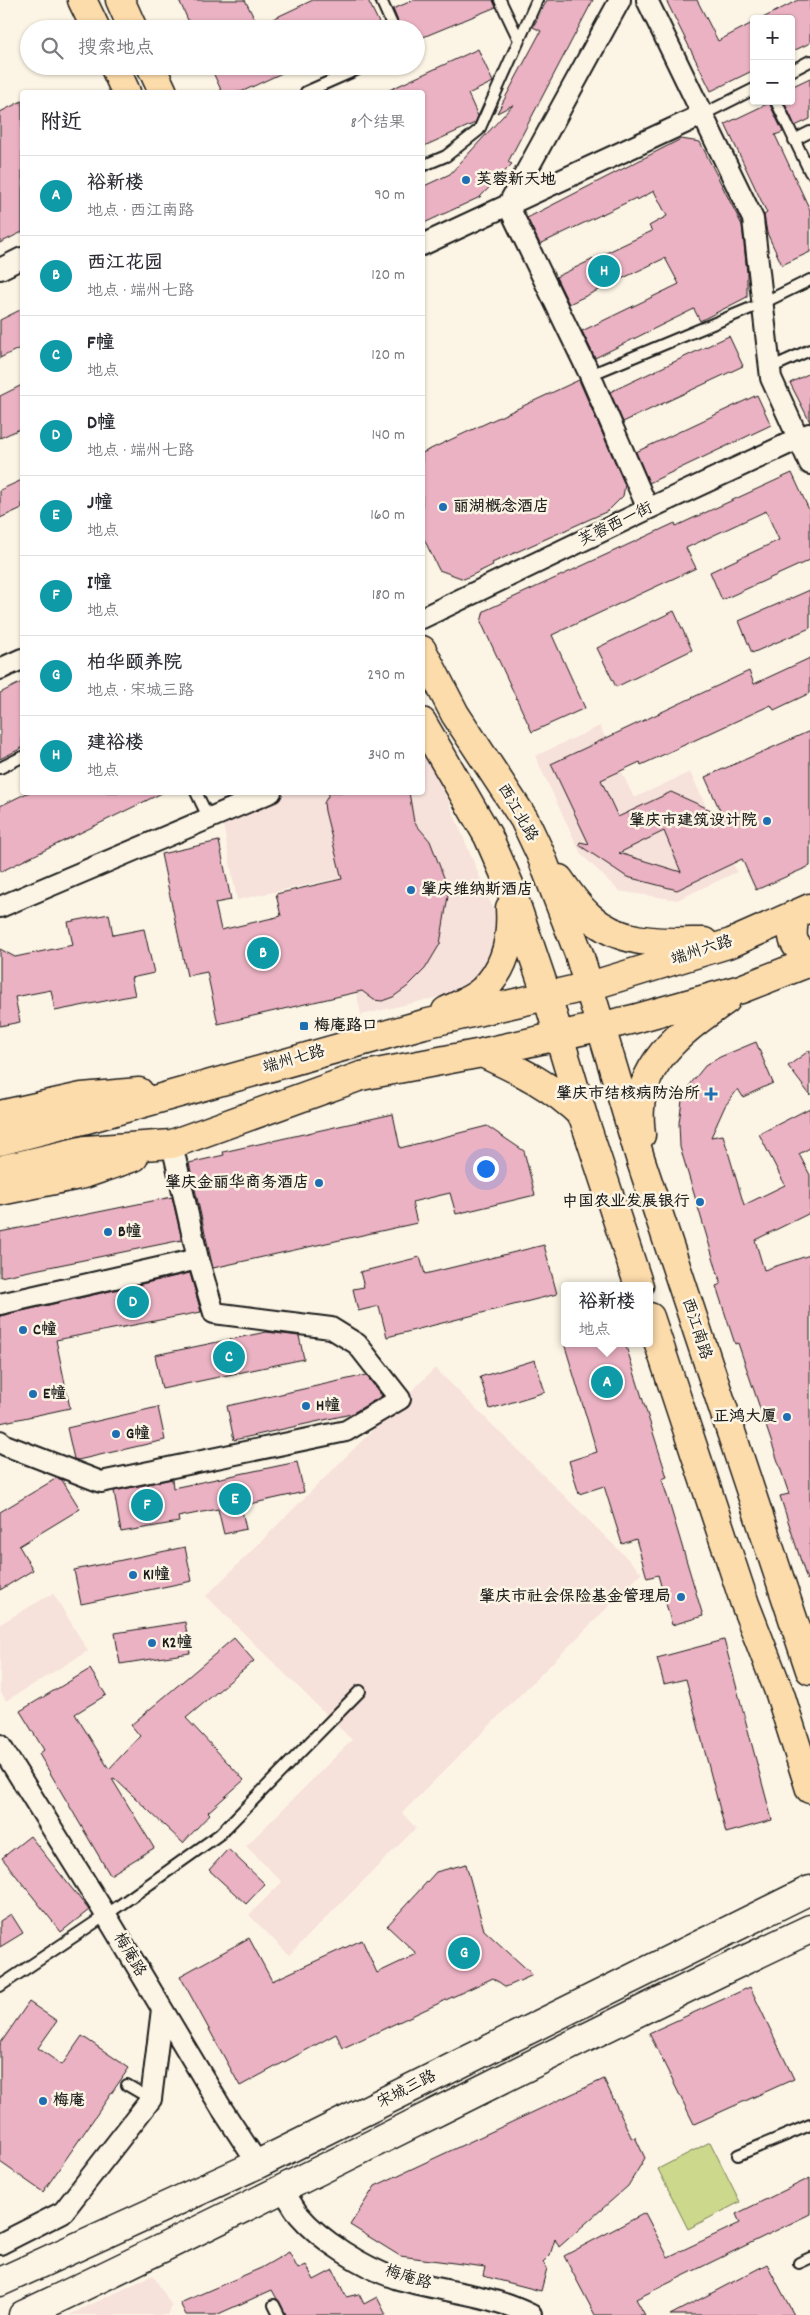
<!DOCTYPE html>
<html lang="zh">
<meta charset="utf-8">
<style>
:root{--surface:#fff;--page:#f7f7f7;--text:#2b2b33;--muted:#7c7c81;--line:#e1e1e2;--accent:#b45309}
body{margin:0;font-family:Dekko,"LXGW WenKai TC",sans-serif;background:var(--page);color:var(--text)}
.controls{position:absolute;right:15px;top:15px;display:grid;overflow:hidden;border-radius:5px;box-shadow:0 1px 4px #0004}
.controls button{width:45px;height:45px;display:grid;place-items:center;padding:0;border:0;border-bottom:1px solid var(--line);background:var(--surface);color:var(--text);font:25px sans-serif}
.you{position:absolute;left:485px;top:1168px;width:18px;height:18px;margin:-12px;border:4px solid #fff;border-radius:50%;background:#1a73e8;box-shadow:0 0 0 8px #1a73e833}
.badge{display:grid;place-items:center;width:32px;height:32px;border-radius:50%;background:var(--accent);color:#fff;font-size:16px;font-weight:700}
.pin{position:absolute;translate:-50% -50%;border:2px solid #fff;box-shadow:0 1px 5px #0006}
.popup{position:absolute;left:561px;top:1282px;width:92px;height:65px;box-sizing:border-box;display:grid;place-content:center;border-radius:5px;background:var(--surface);filter:drop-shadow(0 1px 4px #0005);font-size:16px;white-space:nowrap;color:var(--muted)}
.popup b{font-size:19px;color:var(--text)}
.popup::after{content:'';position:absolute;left:50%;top:100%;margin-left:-10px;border:10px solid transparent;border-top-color:var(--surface)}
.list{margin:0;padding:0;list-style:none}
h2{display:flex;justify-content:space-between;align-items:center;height:65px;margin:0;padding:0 20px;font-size:21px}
h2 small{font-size:16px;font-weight:400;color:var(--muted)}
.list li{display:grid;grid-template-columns:32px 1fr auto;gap:15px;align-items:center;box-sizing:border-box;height:80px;padding:0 20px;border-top:1px solid var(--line)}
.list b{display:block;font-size:19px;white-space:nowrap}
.list p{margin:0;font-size:16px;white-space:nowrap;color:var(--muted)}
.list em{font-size:16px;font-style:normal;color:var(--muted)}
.icon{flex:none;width:28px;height:28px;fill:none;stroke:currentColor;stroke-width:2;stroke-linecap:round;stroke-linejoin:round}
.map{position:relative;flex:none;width:810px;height:2315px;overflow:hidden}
.search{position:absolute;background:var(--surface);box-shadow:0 1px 4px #0004;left:20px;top:20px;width:405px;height:55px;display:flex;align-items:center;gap:12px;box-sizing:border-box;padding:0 18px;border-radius:28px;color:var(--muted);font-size:19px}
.panel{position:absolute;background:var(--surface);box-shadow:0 1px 4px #0004;left:20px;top:90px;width:405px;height:705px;border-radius:5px}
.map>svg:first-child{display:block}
.built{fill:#f7e1db}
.green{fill:#ccd98c;stroke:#747a54}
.building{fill:#ebb2c3;stroke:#1c1c1c;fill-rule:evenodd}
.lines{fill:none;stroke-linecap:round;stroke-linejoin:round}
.lane-casing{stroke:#1c1c1c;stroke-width:14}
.street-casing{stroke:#1c1c1c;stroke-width:24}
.secondary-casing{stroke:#1c1c1c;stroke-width:31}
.primary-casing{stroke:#1c1c1c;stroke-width:31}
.lane{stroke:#fcf5e5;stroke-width:10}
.street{stroke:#fcf5e5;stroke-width:20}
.secondary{stroke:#fcf5e5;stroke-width:28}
.primary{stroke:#fddcac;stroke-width:28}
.poi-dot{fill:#1f6fb2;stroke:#fcf5e5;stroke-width:2}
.labels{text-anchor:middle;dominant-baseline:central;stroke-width:5;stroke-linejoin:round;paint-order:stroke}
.poi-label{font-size:16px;font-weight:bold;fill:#1c1c1c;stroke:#fcf5e5;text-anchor:start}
.street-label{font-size:16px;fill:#1c1c1c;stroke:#fcf5e5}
</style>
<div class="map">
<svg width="810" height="2315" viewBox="0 0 810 2315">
<rect width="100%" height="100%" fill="#fcf5e5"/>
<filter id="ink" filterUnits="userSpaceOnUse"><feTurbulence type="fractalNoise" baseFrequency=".02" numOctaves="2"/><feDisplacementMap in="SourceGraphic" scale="10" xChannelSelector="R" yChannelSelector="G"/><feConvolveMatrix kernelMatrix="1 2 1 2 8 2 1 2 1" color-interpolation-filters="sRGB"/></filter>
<g filter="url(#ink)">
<path class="built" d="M600,726L634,798L690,772L737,872L677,900L619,891L581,854L535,756Z
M428,752L499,923L497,948L486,968L465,991L361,1015L334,879L237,900L222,819L285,793L422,792L423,754Z
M435,1368L642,1573L402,1813L416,1828L289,1955L249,1915L282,1882L246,1846L352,1740L206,1596Z
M53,1593L88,1651L6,1701L0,1691V1624Z
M153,2275L172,2306L168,2315H69Z"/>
<path class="green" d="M710,2142L740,2202L688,2229L658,2169Z"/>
<path class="building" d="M179,0H245L258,26L313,0H368L382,29H192Z
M414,0H493L496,7L416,40V29H401L393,9Z
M547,0H593L508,162L512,164L480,197L422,224V187L450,174L513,105L497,113L541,31L533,27Z
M666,0H697L718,41L754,22V70L711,91Z
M798,0H810V43L791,52V19H761Z
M478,49L493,82L468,94L478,116L475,123L422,147V92H385Z
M210,66H297L241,92H222Z
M810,78V119L795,126L784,101H791V87Z
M22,101V232L0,243V112Z
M769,103L783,132L775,135L810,210V252L782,265L767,233L764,215L767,213L725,124Z
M681,139L700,142L742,225L747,273V297L700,321L694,309L595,358L582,331L679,284L665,258L569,304L556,277L652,231L649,226L667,216L654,191L637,200L636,198L540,244L527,218Z
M22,309V347L0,358V320Z
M729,336L743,366L623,422L610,392Z
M810,373V422L790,383Z
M579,380L625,485L623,496L608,511L492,563L493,565L464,579L439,570L422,535V453Z
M22,385V428L0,438V396Z
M757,395L771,425L649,483L636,452Z
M792,473L810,512V560L722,600L710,572L779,540L766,511L686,548L696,568L552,635L585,708L532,732L481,622L484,611L675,523L676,526Z
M22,480V508L0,518V490Z
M810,590V628L752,653L739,621Z
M674,611L692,650L616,687L597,648Z
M810,658V693L774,710L771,705L641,765L640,762L601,780L618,817L671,792L722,815L705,777L810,731V866L756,890L742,859L677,890L627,877L579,845L580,842L589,844L551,764L749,671L754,684ZM664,831L681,872L619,853Z
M22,682V748L0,759V693Z
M29,792H164L0,872V806Z
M330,792H409L414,822L430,841L445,880L448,896L440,944L425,969L407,987L393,997L382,1001L374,1000L362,991L218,1024L207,972L187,976L161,854L219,841L231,900L215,903L221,930L281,916L276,894L342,879L325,811L324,803Z
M109,914L113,935L144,929L154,973L131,978L135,995L55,1011L51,990L15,997L20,1022L0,1026V949L15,957L73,945L68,922Z
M756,1042L773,1083L743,1097L738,1089L725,1106L711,1137L723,1135L744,1205L785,1185L759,1134L810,1108V1148L799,1154L810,1175V1213L755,1240L764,1270L810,1255V1580H807L780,1496L789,1494L738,1343L735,1344L716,1286L721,1284L680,1147L679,1123L682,1100L692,1082L705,1066L720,1057Z
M810,1050V1095L788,1066Z
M393,1114L400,1148L487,1126L524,1151L535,1195L456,1214L450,1193L412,1202L417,1223L213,1268L189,1163L224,1155L223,1152Z
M172,1197L182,1240L0,1277V1232Z
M544,1245L557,1294L387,1337L379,1306L358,1311L353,1289L364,1287L360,1272L420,1257L425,1274Z
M190,1273L201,1312L56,1340L70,1408L0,1423V1316Z
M266,1332L299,1336L304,1359L162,1389L155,1355Z
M564,1343H625L667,1477L662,1479L703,1616L672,1625L658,1575L647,1578L636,1539L622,1544L604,1486L579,1494L569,1461L597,1452Z
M535,1360L545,1392L490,1409L480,1377Z
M366,1375L382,1396L351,1414L234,1440L227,1406Z
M158,1407L165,1440L78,1460L74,1459L67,1428Z
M297,1462L304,1492L241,1506L246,1529L224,1534L218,1509L178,1517L179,1522L121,1532L114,1491L172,1479L173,1488Z
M57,1478L62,1480L80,1509L19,1546L33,1570L0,1590V1512Z
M185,1547L192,1581L81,1604L74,1570Z
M185,1622L190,1653L120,1664L115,1633Z
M234,1638L254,1661L186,1718L244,1780L208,1812L210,1814L183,1843L114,1778L112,1779L154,1848L110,1875L39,1754L44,1750L20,1711L90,1669L106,1695L75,1714L109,1769L140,1736L131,1725Z
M724,1640L772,1820L726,1833L686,1679L664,1684L657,1658Z
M30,1836L89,1910L61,1932L2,1858Z
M228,1849L265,1884L246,1904L209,1870Z
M466,1864L484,1930L533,1975L506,1987L493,1978L343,2048L336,2034L240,2086L180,1976L249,1938L272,1981L362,1940L377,1973L417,1954L387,1926L436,1872Z
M11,1914L23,1933L0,1947V1921Z
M750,1987L794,2079L694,2124L649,2033Z
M29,2002L57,2021L38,2048L62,2065L82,2036L129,2068L43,2192L0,2162V2044Z
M604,2079L632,2139L635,2137L645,2158L628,2186L559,2247L555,2239L550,2255L543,2262L547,2268L541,2291L483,2276L485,2267L400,2256L350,2225L375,2186Z
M810,2178V2214L636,2299L645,2315H595L564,2256L645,2213L668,2257L740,2223L736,2214Z
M289,2252L298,2269L306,2265L314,2280L333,2270L346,2297L359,2294L364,2304L377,2297L386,2315H286L272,2290L216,2315H186L180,2303L261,2268Z
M767,2264L794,2315H670Z"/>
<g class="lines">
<defs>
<path id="lane" d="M381,0L394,29
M500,0L519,40
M791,71L810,61
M306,92L365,66
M776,101L810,172
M704,114L754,89
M794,140L810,132
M422,166L446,156L479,130L537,0
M770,368L810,350
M590,375L763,303L810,280
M0,768L22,757
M196,792L209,819
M0,1986L106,1915L220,1834L360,1691
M127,2085L151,2099
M738,2155L810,2125
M799,2263L810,2258
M274,2305L279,2315"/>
<path id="street" d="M620,0L508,205L590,375L648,509
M647,0L753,219L771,378L810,464
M422,245L704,114
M0,269L22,258
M422,618L648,509L809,434
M0,669L22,659
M0,907L271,792
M0,1304L198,1259
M0,1441L5,1445L101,1482L346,1431L400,1399L357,1344L331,1328L214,1313L198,1259L172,1144
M0,1745L106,1915L222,2109L258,2164
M282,2189C288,2197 293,2207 299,2215C320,2240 363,2267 395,2278C440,2292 488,2293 531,2315
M0,2244L63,2212L151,2099L162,2009"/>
<path id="secondary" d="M0,2282L258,2164L810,1890
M23,2315C287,2191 546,2053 810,1929"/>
<path id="primary" d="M82,0L96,29
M120,0L133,29
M114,66L126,92
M151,66L163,92
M422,650L455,714L524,819L540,853L579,954L641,1161L810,1670
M422,722L488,836L509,884L547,996L583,1116L639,1286
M559,879C568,892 578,907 590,917C622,946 664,942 704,942
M795,915C791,936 790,945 810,957
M446,1011C458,1005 474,999 483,990C506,968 512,938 510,908
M482,1053C521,1071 552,1086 583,1116
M0,1115L82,1097L139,1092
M641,1135C640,1126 639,1117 640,1108C643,1058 689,1026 726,1000
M0,1141L83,1120L424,1024L590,986L731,943L810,908
M0,1170L86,1150L172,1144L361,1076L482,1053L634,1019L741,989L810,962
M0,1191L84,1174L134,1157
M650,1317L745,1604L780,1694L810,1789"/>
</defs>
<use href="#lane" class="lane-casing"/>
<use href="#street" class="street-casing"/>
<use href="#secondary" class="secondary-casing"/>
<use href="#primary" class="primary-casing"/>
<use href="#lane" class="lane"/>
<use href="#street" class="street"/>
<use href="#secondary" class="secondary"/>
<use href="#primary" class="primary"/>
</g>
</g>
<g class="poi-dot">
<circle cx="466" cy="180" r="5"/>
<circle cx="443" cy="507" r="5"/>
<circle cx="767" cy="821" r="5"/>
<circle cx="411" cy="890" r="5"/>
<rect x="299" y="1021" width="10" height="10" rx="2.5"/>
<path d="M708.5 1086.5h5v5h5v5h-5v5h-5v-5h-5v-5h5z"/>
<circle cx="319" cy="1183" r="5"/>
<circle cx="700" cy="1202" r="5"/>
<circle cx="108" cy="1232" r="5"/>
<circle cx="23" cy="1330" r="5"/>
<circle cx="33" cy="1394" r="5"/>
<circle cx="306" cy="1406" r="5"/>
<circle cx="787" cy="1417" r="5"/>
<circle cx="116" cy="1434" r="5"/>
<circle cx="133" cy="1575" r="5"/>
<circle cx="681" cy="1597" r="5"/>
<circle cx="152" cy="1643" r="5"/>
<circle cx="43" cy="2101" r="5"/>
</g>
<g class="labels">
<g class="poi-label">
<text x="476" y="180">芙蓉新天地</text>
<text x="453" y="507">丽湖概念酒店</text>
<text x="757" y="821" text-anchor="end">肇庆市建筑设计院</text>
<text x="421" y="890">肇庆维纳斯酒店</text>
<text x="314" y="1026">梅庵路口</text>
<text x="700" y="1094" text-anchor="end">肇庆市结核病防治所</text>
<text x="309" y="1183" text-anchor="end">肇庆金丽华商务酒店</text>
<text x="690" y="1202" text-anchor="end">中国农业发展银行</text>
<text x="118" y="1232">B幢</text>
<text x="33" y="1330">C幢</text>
<text x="43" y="1394">E幢</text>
<text x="316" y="1406">H幢</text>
<text x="777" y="1417" text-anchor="end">正鸿大厦</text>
<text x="126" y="1434">G幢</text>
<text x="143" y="1575">K1幢</text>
<text x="671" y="1597" text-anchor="end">肇庆市社会保险基金管理局</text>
<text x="162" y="1643">K2幢</text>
<text x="53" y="2101">梅庵</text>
</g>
<g class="street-label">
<text transform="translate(616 525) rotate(-26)">芙蓉西一街</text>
<text transform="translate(517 813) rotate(60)">西江北路</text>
<text transform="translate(702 951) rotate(-18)">端州六路</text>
<text transform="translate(294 1060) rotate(-16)">端州七路</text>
<text transform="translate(696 1329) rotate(72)">西江南路</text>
<text transform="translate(129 1955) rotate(59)">梅庵路</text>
<text transform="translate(407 2090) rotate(-27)">宋城三路</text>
<text transform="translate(408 2278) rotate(17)">梅庵路</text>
</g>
</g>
</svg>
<div class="controls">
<button>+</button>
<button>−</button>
</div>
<div class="you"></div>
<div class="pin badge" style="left:607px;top:1382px;background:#0f9aa8">A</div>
<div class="popup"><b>裕新楼</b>地点</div>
<div class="pin badge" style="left:263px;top:953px;background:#0f9aa8">B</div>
<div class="pin badge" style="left:229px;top:1357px;background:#0f9aa8">C</div>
<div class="pin badge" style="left:133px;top:1302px;background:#0f9aa8">D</div>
<div class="pin badge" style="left:235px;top:1499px;background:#0f9aa8">E</div>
<div class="pin badge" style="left:147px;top:1505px;background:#0f9aa8">F</div>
<div class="pin badge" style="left:464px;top:1953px;background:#0f9aa8">G</div>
<div class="pin badge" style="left:604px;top:271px;background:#0f9aa8">H</div>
<div class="search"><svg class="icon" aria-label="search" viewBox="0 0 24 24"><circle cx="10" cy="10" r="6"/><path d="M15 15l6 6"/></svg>搜索地点</div>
<section class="panel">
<h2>附近<small>8个结果</small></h2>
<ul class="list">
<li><span class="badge" style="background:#0f9aa8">A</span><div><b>裕新楼</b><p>地点 · 西江南路</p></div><em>90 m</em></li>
<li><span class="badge" style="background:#0f9aa8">B</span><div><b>西江花园</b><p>地点 · 端州七路</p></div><em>120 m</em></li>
<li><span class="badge" style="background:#0f9aa8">C</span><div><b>F幢</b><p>地点</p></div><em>120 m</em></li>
<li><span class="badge" style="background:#0f9aa8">D</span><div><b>D幢</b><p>地点 · 端州七路</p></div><em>140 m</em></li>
<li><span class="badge" style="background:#0f9aa8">E</span><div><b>J幢</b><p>地点</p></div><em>160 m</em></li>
<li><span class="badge" style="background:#0f9aa8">F</span><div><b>I幢</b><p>地点</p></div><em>180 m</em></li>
<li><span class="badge" style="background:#0f9aa8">G</span><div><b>柏华颐养院</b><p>地点 · 宋城三路</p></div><em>290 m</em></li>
<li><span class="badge" style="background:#0f9aa8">H</span><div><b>建裕楼</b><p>地点</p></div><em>340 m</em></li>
</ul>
</section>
</div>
